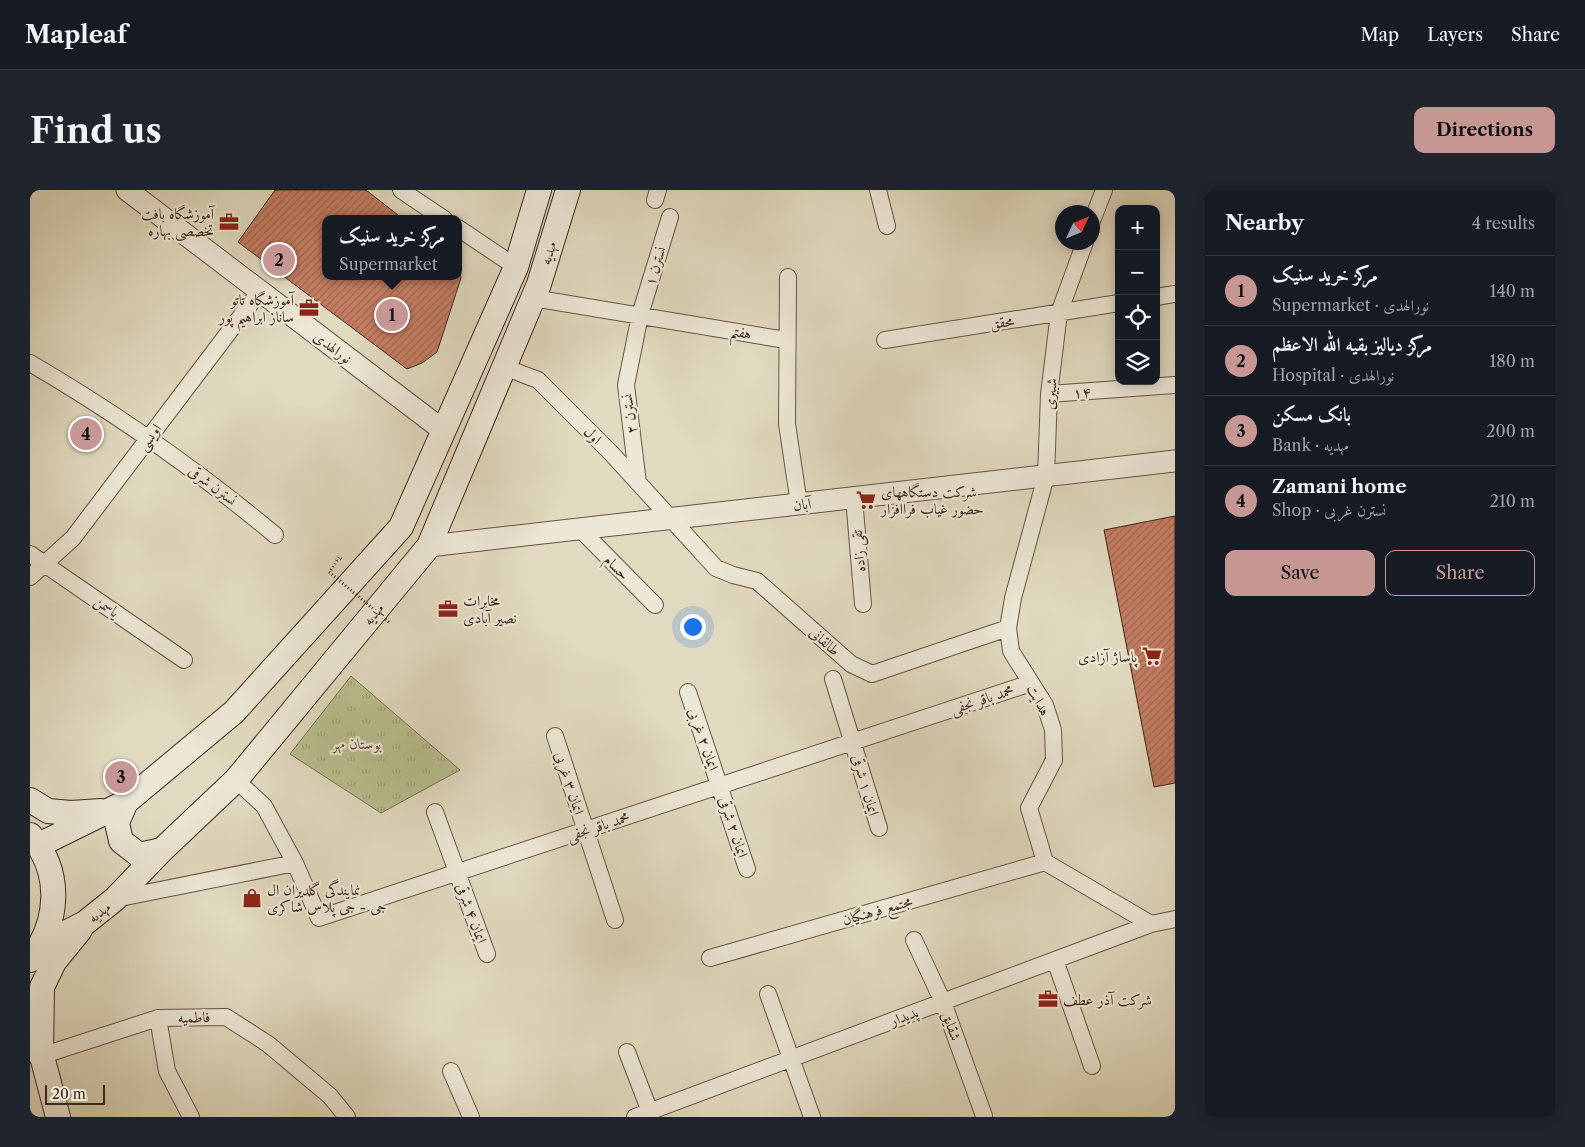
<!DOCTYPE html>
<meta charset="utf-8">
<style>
:root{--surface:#171b24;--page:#20242c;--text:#f1f3f6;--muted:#9ea1a6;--line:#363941;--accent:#c59692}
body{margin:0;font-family:"Libre Caslon Text",Amiri,serif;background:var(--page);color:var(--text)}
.controls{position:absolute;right:15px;top:15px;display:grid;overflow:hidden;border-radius:10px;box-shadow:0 2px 12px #0003}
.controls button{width:45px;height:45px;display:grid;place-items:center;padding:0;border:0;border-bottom:1px solid var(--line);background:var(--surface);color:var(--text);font:25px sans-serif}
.compass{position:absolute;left:1025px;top:15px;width:45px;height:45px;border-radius:50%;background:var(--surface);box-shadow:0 2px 12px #0003;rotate:46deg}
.scale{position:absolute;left:15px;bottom:12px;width:60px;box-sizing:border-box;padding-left:5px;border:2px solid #3e281a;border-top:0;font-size:14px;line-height:18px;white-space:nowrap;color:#3e281a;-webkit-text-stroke:4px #ece7d6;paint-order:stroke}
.you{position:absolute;left:662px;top:436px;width:18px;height:18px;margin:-12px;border:4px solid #fff;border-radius:50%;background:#1a73e8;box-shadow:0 0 0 8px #1a73e833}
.badge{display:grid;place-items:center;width:32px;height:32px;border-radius:50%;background:var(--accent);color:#111;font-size:16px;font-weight:700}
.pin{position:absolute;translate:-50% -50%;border:2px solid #fff;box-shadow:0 1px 5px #0006}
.popup{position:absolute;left:292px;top:25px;width:140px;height:65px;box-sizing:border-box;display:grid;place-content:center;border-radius:10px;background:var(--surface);filter:drop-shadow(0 1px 4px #0005);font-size:16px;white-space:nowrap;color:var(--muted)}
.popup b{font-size:19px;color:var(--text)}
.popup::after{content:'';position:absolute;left:50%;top:100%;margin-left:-10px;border:10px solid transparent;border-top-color:var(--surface)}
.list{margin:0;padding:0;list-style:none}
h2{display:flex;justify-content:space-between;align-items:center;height:65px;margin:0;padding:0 20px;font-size:21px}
h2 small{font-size:16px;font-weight:400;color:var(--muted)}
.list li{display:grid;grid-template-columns:32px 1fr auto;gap:15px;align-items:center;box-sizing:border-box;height:70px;padding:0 20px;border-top:1px solid var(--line)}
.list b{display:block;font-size:19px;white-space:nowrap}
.list p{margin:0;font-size:16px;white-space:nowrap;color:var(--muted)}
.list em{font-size:16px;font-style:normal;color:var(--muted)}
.actions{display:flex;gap:10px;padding:15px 20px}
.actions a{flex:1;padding:11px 0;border:1px solid var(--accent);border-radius:10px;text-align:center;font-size:18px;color:var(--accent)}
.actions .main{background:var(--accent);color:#111}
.icon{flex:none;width:28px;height:28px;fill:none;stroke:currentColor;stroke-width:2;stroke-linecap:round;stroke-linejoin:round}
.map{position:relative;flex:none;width:1145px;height:927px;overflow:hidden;border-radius:10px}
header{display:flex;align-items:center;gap:30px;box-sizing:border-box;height:70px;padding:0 25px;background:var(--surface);border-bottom:1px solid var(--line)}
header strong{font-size:24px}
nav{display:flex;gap:28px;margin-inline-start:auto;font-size:18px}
.intro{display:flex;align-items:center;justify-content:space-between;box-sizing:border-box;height:120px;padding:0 30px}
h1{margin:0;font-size:35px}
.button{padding:12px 22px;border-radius:10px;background:var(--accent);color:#111;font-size:18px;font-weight:700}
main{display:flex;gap:30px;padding:0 30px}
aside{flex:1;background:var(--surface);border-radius:10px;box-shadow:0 2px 12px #0003}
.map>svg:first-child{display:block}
.grass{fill:url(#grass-tufts);stroke:#7b7354}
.building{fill:url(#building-hatch);stroke:#3e281a}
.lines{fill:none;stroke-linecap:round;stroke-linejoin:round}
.minor-casing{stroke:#675444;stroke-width:18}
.tertiary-casing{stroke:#675444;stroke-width:23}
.secondary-casing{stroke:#3e281a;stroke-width:26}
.path{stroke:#3e281a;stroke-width:3;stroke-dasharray:1 2.5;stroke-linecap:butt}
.minor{stroke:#ece7d6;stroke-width:16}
.tertiary{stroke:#ece7d6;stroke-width:21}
.secondary{stroke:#ece7d6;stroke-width:24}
.path-bridge{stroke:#3e281a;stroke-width:3;stroke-dasharray:1 2.5;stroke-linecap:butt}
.labels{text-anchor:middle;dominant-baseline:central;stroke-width:4.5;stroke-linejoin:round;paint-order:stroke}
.poi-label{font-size:15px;fill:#3e281a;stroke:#ece7d6;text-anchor:start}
.street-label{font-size:15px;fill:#3e281a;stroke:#ece7d6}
.park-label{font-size:15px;font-style:italic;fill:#5c4e37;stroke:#ece7d6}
</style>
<header>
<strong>Mapleaf</strong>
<nav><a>Map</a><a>Layers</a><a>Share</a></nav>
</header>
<div class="intro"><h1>Find us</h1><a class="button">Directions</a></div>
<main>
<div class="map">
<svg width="1145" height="927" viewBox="0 0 1145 927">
<defs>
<pattern id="grass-tufts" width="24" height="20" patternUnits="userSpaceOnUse" patternTransform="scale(1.25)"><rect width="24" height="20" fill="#b8be8e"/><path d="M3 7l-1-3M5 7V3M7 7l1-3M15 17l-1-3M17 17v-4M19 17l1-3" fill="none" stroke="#9fa37a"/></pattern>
<pattern id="building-hatch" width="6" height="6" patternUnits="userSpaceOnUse" patternTransform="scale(1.25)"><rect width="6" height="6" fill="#c47d63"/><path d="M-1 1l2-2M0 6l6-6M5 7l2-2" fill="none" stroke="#a16651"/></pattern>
</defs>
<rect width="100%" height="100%" fill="#e1dac0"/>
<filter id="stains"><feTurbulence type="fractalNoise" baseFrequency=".004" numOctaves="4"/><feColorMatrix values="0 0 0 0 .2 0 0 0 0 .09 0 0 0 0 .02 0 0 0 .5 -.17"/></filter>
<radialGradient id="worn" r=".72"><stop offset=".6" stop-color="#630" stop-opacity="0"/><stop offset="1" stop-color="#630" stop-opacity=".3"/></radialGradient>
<path class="grass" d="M321,486L430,580L351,623L260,564Z"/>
<path class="building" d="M245,0H336L373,29H296V86H428V72L431,88L407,162L392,173L377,179L208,52Z
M1145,326V593L1124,597L1074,340Z"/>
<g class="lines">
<defs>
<path id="minor" d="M371,0L414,29
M848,0L857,36
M625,10L628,0
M1062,31L1074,0
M428,38L486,77
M1055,52L1029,123L1019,204L1016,286L983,408L978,438L981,461L1015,515L1023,540L1024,570L999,618L1015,672L1121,734
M758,87L757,234L769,314
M1126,107L1145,104
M503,108L756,150
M855,150L1089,113
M0,173C89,225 166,279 245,345
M474,177L508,190L581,263L686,378L703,385L727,391L821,474L842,484L978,438
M1019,204L1145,195
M608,293L596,195L610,125L640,27
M824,308L833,414
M550,339L625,415
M0,364L154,470
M0,387L43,348L230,101
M803,489L849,638
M658,502L717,679
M525,546L585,730
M206,590L234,616L265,673L289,728L1001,493
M405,622L457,764
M85,709L265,673
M884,750L913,812L954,926
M680,768L1015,672
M1025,770L1062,876
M738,804L782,927
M128,828L137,881L161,927
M597,862L622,927
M11,866L128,828L196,827L238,854L300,906L317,927
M421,881L441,927
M605,927L1121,734L1145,729"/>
<path id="tertiary" d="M97,0L414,241
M399,356L1145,271"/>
<path id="secondary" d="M0,610L18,621L41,623L71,621
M96,612L87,633L91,651L109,665L132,660
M0,645C33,682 29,733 0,770
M9,655L96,612L204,522L371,337L486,77L509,0
M12,755L55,733L85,709L132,660L206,590L399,356L509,94L538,0
M8,851L28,927
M11,866L12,797L24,772L50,740"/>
</defs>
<use href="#minor" class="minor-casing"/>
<use href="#tertiary" class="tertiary-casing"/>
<use href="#secondary" class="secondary-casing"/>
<path class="path" d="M301,380L309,367L313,370"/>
<use href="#minor" class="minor"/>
<use href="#tertiary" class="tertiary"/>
<use href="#secondary" class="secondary"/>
<path class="path-bridge" d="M299,382L360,433"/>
</g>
<defs>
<symbol id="office-bare" viewBox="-9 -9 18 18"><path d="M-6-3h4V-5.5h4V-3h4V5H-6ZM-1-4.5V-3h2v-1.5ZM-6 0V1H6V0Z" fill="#8f2418" stroke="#ece7d6" stroke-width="2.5" paint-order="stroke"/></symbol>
<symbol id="supermarket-bare" viewBox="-9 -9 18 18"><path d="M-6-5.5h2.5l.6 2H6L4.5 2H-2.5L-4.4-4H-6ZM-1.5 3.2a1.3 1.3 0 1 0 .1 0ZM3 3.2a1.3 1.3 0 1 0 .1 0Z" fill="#8f2418" stroke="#ece7d6" stroke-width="2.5" paint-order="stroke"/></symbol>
<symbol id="shop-bare" viewBox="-9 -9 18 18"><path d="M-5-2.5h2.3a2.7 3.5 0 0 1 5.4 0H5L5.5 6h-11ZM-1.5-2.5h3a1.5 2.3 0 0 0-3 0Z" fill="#8f2418" stroke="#ece7d6" stroke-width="2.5" paint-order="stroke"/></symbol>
</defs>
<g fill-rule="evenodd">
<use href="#office-bare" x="185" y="18" width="28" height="28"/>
<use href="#office-bare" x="265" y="104" width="28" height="28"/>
<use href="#supermarket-bare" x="822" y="296" width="28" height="28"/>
<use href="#office-bare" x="404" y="405" width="28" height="28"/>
<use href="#supermarket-bare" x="1108" y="452" width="28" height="28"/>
<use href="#shop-bare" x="208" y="694" width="28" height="28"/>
<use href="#office-bare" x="1004" y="795" width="28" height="28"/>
</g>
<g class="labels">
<g class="poi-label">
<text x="184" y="23" text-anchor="end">آموزشگاه بافت<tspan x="184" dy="17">تخصصی بهاره</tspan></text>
<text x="264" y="109" text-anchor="end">آموزشگاه تاتو<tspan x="264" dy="17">ساناز ابراهيم پور</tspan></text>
<text x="851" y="301">شرکت دستگاههای<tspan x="851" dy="17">حضور غیاب فراافزار</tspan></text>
<text x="433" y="410">مخابرات<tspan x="433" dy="17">نصیر آبادی</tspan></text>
<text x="1107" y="466" text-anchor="end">پاساژ آزادی</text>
<text x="237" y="699">نمایندگی گلدیران ال<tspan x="237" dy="17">جی - جی پلاس شاکری</tspan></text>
<text x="1033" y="809">شرکت آذر عطف</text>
</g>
<g class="street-label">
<text transform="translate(518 63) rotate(-73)">مهدیه</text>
<text transform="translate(625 76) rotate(-73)">نسترن ۱</text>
<text transform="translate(972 132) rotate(-9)">محقق</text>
<text transform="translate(711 142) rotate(9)">هفتم</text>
<text transform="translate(303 157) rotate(37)">نورالهدی</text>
<text transform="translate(1052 202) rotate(-4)">۱۴</text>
<text transform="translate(1020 204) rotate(-85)">شبیری</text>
<text transform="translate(599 224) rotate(-97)">نسترن ۲</text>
<text transform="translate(563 245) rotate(45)">اول</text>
<text transform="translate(119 247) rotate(-53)">اویسی</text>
<text transform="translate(183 295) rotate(37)">نسترن شرقی</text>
<text transform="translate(772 314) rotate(-7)">آبان</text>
<text transform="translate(828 361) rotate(-95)">تقی زاده</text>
<text transform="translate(587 377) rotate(45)">حسام</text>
<text transform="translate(77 416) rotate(35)">یاسمن</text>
<text transform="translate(343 424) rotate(-50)">مهدیه</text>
<text transform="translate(795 451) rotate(42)">طالقانی</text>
<text transform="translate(952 509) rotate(-18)">محمد باقر نجفی</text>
<text transform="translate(1009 510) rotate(62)">هدایت</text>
<text transform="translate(674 549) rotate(71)">ایمان ۲ غربی</text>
<text transform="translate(540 593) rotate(72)">ایمان ۳ غربی</text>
<text transform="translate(836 595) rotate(74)">ایمان ۱ شرقی</text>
<text transform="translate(568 636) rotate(-18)">محمد باقر نجفی</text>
<text transform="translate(704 637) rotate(72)">ایمان ۲ شرقی</text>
<text transform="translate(847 720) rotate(-16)">مجتمع فرهنگیان</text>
<text transform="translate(69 722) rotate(-39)">مهدیه</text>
<text transform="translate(442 723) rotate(70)">ایمان ۴ شرقی</text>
<text transform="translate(874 826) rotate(-20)">پدیدار</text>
<text transform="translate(164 827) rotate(-1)">فاطمیه</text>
<text transform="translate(922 836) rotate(71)">شقایق</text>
</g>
<g class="park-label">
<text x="327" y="553">بوستان مهر</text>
</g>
</g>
<rect width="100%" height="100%" filter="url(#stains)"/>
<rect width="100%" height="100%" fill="url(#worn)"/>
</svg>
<div class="controls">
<button>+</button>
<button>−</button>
<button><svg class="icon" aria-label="locate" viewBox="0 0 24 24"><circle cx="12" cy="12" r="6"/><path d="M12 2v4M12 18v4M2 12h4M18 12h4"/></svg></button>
<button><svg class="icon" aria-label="layers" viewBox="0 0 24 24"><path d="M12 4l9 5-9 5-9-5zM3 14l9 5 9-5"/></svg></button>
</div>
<svg class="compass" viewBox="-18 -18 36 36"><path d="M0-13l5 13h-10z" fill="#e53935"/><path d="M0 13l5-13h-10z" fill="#9ea1a6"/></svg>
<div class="scale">20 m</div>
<div class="you"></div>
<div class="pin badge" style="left:362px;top:125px">1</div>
<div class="popup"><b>مرکز خرید سنیک</b>Supermarket</div>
<div class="pin badge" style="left:249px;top:70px">2</div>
<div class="pin badge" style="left:91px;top:587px">3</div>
<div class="pin badge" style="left:56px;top:244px">4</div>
</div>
<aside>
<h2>Nearby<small>4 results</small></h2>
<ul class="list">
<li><span class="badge">1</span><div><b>مرکز خرید سنیک</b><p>Supermarket · نورالهدی</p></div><em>140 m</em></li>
<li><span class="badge">2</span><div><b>مرکز دیالیز بقیه الله الاعظم</b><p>Hospital · نورالهدی</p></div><em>180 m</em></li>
<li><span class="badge">3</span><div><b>بانک مسکن</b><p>Bank · مهدیه</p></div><em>200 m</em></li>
<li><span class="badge">4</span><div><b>Zamani home</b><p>Shop · نسترن غربی</p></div><em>210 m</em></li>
</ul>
<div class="actions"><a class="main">Save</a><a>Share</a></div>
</aside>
</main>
